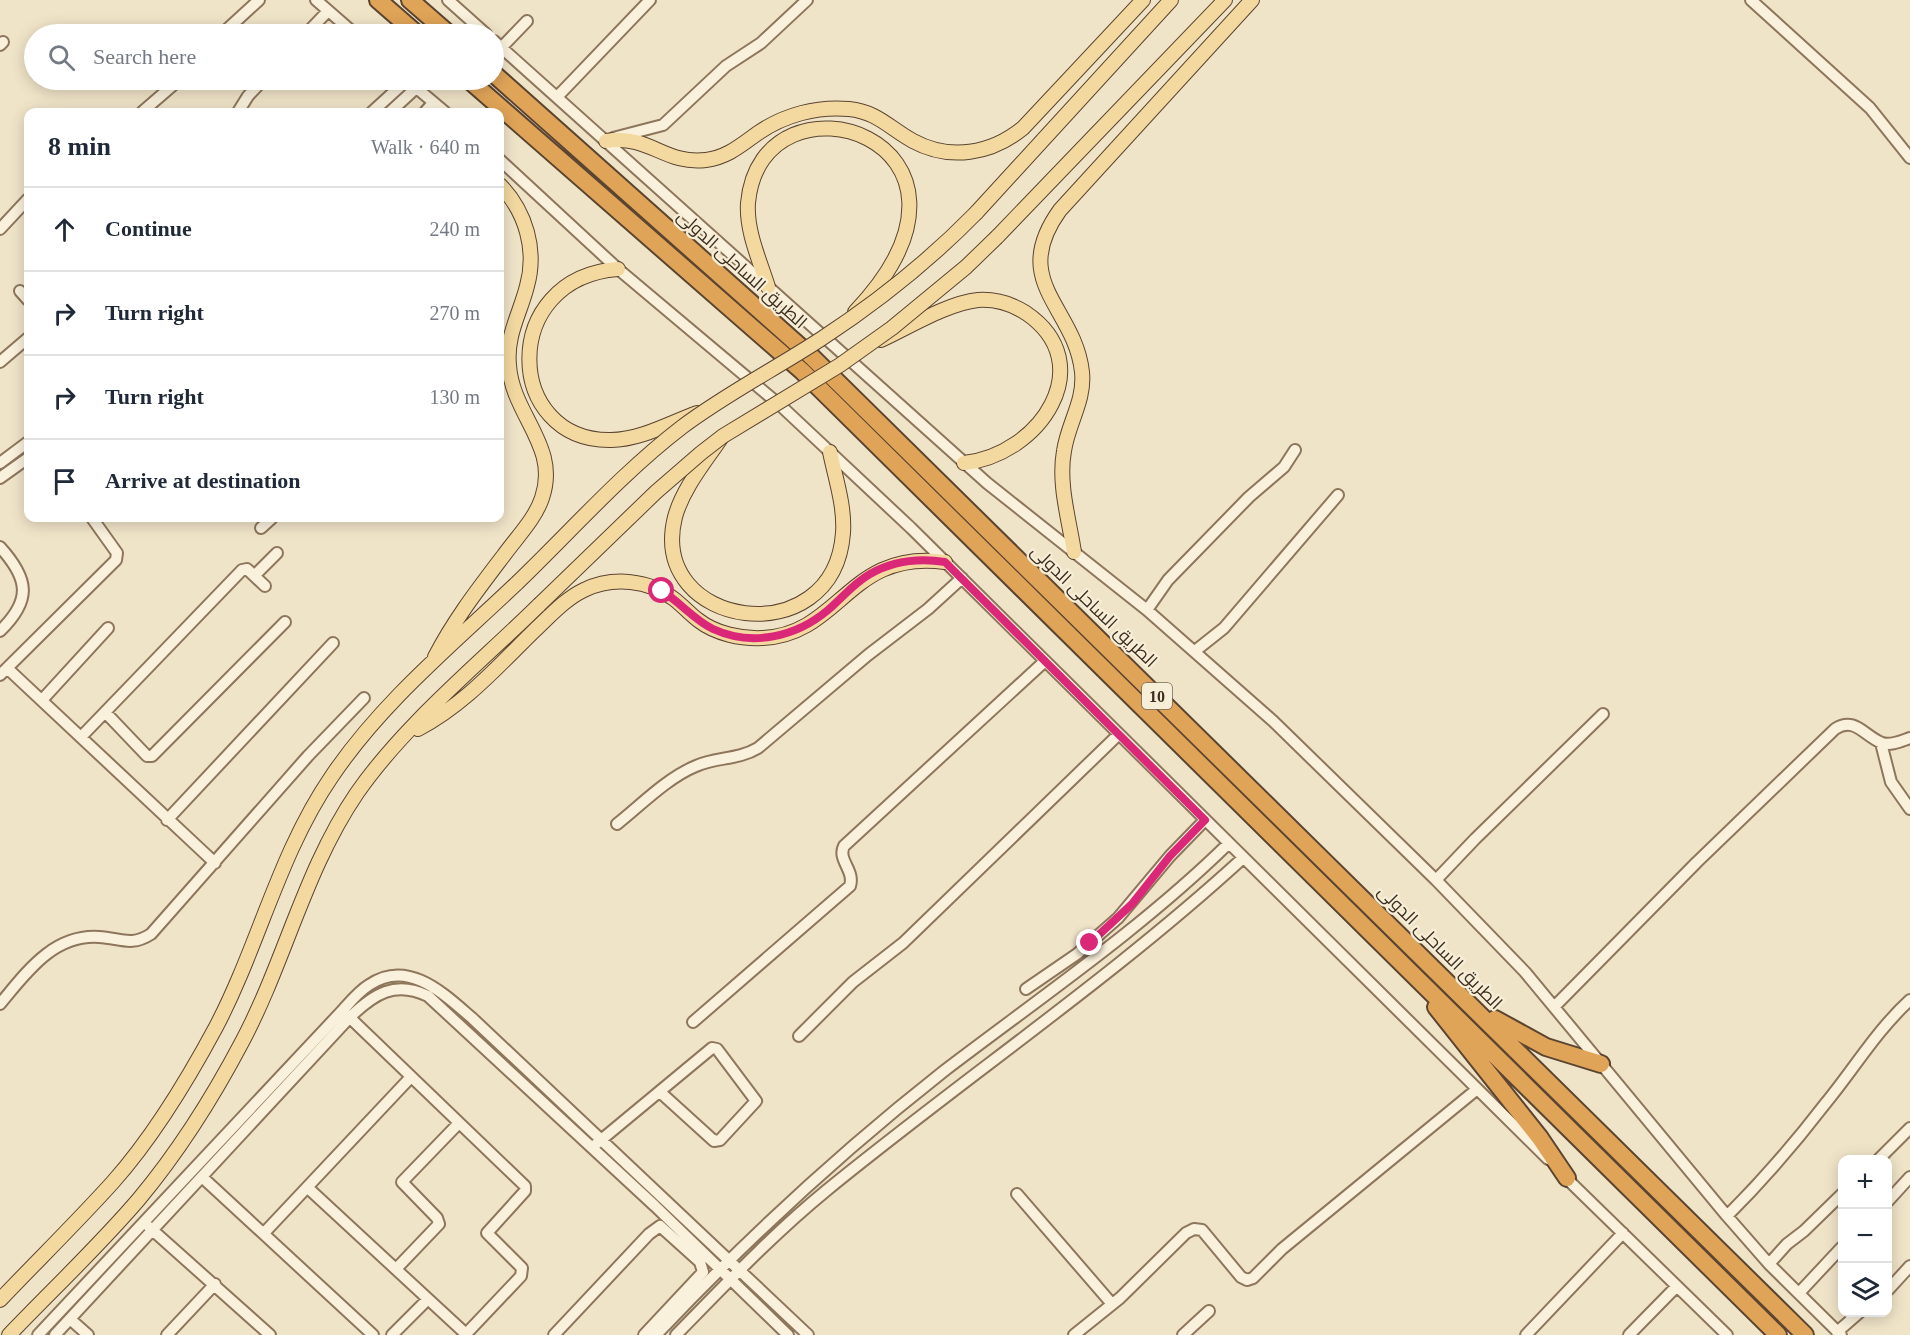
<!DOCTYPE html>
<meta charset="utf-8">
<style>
:root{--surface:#fff;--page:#f6f6f7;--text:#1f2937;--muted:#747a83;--line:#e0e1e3}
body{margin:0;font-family:"Times New Roman",Cairo,serif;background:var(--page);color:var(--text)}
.controls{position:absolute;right:18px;bottom:18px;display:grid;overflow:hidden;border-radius:12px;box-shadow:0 3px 15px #0003}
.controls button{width:54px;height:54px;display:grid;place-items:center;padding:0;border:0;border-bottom:2px solid var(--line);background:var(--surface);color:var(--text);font:30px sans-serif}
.stop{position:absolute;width:18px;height:18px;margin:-14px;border:4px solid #db2777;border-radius:50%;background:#fff}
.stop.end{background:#db2777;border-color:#fff;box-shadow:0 2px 6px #0008}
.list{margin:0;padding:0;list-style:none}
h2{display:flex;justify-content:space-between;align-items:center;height:78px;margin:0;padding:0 24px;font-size:26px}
h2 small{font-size:20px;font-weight:400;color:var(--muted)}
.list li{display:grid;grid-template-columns:39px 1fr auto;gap:18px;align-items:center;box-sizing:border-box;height:84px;padding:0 24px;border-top:2px solid var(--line)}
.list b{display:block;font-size:22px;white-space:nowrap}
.list em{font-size:20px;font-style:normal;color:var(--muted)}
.icon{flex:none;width:33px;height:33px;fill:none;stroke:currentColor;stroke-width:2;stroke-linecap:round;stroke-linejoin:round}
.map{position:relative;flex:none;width:1910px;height:1335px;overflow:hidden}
.search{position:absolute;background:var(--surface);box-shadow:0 3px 15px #0003;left:24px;top:24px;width:480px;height:66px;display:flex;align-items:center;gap:15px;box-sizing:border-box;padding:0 21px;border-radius:33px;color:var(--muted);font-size:22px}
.panel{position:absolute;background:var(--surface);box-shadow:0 3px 15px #0003;left:24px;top:108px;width:480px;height:414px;border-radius:12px}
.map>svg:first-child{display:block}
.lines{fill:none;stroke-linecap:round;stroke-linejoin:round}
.minor-casing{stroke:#8d765c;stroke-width:14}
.major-casing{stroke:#5b4430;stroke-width:16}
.highway-casing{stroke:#5b4430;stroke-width:20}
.minor{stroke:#faf1dc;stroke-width:10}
.major{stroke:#f3d9a0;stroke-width:14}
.highway{stroke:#e0a458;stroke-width:16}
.major-bridge-casing{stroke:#5b4430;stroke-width:16;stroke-linecap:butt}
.major-bridge{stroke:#f3d9a0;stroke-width:14}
.route{stroke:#db2777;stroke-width:8}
.labels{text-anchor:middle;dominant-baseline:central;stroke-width:4.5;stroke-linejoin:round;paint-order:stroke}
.shield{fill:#f7eed8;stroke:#756857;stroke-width:1.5}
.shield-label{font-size:16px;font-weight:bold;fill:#3d2e20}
.street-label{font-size:18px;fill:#3d2e20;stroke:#f7eed8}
</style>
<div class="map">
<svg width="1910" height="1335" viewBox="0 0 1910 1335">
<rect width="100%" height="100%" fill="#f0e4c8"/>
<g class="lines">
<defs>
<path id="minor" d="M316,0L355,34
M448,0L486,34
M1751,0L1870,108L1910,158
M222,34L259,0
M306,34L328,11
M494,41L987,483L1147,610L1273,721L1436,880L1525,972L1727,1216L1769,1264L1841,1335
M0,45L3,42
M501,48L527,21
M407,80L445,112
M557,97L650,0
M142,112L179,80
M238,112L248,96L263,80
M372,112L407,80
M390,112L416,88
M425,112L433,103
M613,138L663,125L726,66L761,43L807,0
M500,160L618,269L781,406L911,528L1548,1159
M0,229L28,199
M20,291L28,300
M0,362L28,338
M0,463L28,442
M0,478L28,458
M261,528L272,518
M0,547C29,579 32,600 0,631
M255,575L277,553
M1147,610L1168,580L1249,497L1284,467L1295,450
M1195,651L1224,628L1338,495
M7,668L215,863
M0,675L116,560L117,553L92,518
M42,700L108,628
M105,712L147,756H152L285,622
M81,737L242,570L247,569L265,586
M1881,743L1891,782L1910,809
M167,820L333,643
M617,824C641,805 667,778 696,766C716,757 738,760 758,748L868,655L928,609L962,578
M1436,880L1475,839L1603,714
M1026,989L1077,954L1118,918L1170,856L1205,820
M0,1004C26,973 53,934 99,937C120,938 131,947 151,934L308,756L364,698
M1554,1007L1697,862L1835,729C1855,716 1864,736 1882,743C1891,746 1901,741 1910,738
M346,1014L525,1186V1191L487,1233L522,1268L521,1276L466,1334
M693,1022L850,886C855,870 837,860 844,846L1045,661
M799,1036L853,982L903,943L1119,734
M595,1145L712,1048L717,1049L756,1101L720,1140L714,1141L660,1092
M1878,1160L1910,1128
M1563,1175L1727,1335
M202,1177L373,1335
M308,1188L467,1335
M1017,1194L1112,1304
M1888,1201L1910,1177
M1727,1216C1762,1181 1795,1143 1825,1104C1854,1069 1876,1031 1910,1000
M149,1227L270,1335
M264,1233L410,1078
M1769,1264L1787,1244L1804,1231L1842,1194
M396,1269L439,1224L437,1218L402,1182L459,1123
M1888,1290L1910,1266
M1799,1293L1842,1247
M70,1319L88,1335
M1837,1332L1860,1312
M38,1335L342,1011C350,1002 359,991 369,985C408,958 444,994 472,1018L808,1335
M55,1335L350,1017C374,994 395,980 428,996L655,1206L788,1335
M167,1335L215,1284
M392,1335L428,1299
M554,1335L649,1234L660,1226L700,1262L703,1272L644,1335
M656,1335C746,1240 841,1152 944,1071C1041,997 1141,929 1228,844
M676,1335C725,1285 773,1234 827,1190C964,1078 1112,978 1243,858
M1074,1335L1120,1298L1186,1233L1194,1229L1202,1230L1241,1277L1247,1280L1253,1278L1282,1249L1476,1090
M1183,1335L1209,1311
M1526,1335L1623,1233
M1629,1335L1677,1286"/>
<path id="major" d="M606,141C650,134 664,165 706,160C728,157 741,145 758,133C784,115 817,106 849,109C878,112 889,128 913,141C950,161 991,154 1023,128L1143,0
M976,213L1171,0
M997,237L1225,0
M618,269C498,278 504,442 611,440C640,440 670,423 697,413
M768,287C760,261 746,231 748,203C761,59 1019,139 855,312
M881,340C909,327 948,303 978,300C995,299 1012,304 1026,313C1101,364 1040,455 964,463
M721,438C705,462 683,488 675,517C647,629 834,656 843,533C845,506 835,477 830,452
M1074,552C1069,519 1058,484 1064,451C1068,423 1085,401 1082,372C1075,307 1008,282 1060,210L1252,0
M435,657C454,620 479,588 504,555C517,537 535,519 542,498C560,446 512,415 509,365C506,335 520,314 527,286C537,250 526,212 500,185
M418,729C464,705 498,666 535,630C550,616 565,599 584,590C613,576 649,580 674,599C683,606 690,614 698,620C716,634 741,639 763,638C841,634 849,549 945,562
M0,1300C38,1260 77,1222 113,1182C154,1136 187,1081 216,1027C259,945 279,853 332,776C382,702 453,644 517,583
M9,1335C52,1290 99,1246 139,1199C179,1151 213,1097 242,1042C285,961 305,869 357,793C405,724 479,664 539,605"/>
<path id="highway" d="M378,0L417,34
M410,0L449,34
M494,74L813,358L1805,1335
M469,80L802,371L1778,1335
M1436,1007L1540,1138L1567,1178
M1495,1019L1546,1047L1601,1064"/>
</defs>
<use href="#minor" class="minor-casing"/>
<use href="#major" class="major-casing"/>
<use href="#highway" class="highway-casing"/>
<use href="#minor" class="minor"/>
<use href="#major" class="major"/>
<use href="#highway" class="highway"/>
<defs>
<path id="major-bridge" d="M517,583C571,531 622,473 682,427C726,394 775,369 821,339C876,303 929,261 976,213
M539,605L656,492L701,453L723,436L840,365L892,328L966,267L997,237"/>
</defs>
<use href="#major-bridge" class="major-bridge-casing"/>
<use href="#major-bridge" class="major-bridge"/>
</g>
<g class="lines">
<path class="route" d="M662,591C680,602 694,620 713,629C752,647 796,637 828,610C842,598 854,583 870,574C893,561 919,558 945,562L1205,820L1170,856L1132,904L1090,943"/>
</g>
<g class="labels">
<rect class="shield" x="1142" y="683" width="30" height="26" rx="4.5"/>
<g class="shield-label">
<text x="1157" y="696">10</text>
</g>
<g class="street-label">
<text transform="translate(742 269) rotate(42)">الطريق الساحلى الدولى</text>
<text transform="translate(1094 606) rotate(44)">الطريق الساحلى الدولى</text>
<text transform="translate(1440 947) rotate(45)">الطريق الساحلى الدولى</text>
</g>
</g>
</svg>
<div class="controls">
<button>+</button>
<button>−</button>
<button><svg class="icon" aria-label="layers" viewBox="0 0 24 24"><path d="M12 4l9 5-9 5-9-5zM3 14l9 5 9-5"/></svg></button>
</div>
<div class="stop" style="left:662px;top:591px"></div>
<div class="stop end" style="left:1090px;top:943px"></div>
<div class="search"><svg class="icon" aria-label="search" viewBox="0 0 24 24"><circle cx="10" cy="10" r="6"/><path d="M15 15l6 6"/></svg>Search here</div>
<section class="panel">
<h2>8 min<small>Walk · 640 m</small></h2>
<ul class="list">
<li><svg class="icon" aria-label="ahead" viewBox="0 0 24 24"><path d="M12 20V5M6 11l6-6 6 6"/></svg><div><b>Continue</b></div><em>240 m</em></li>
<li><svg class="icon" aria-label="right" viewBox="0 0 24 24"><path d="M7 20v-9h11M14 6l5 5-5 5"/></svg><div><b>Turn right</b></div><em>270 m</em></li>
<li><svg class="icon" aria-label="right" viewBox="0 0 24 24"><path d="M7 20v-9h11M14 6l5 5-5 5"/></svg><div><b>Turn right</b></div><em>130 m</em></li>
<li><svg class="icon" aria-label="arrive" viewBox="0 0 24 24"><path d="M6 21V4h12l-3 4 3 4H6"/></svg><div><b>Arrive at destination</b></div></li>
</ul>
</section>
</div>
